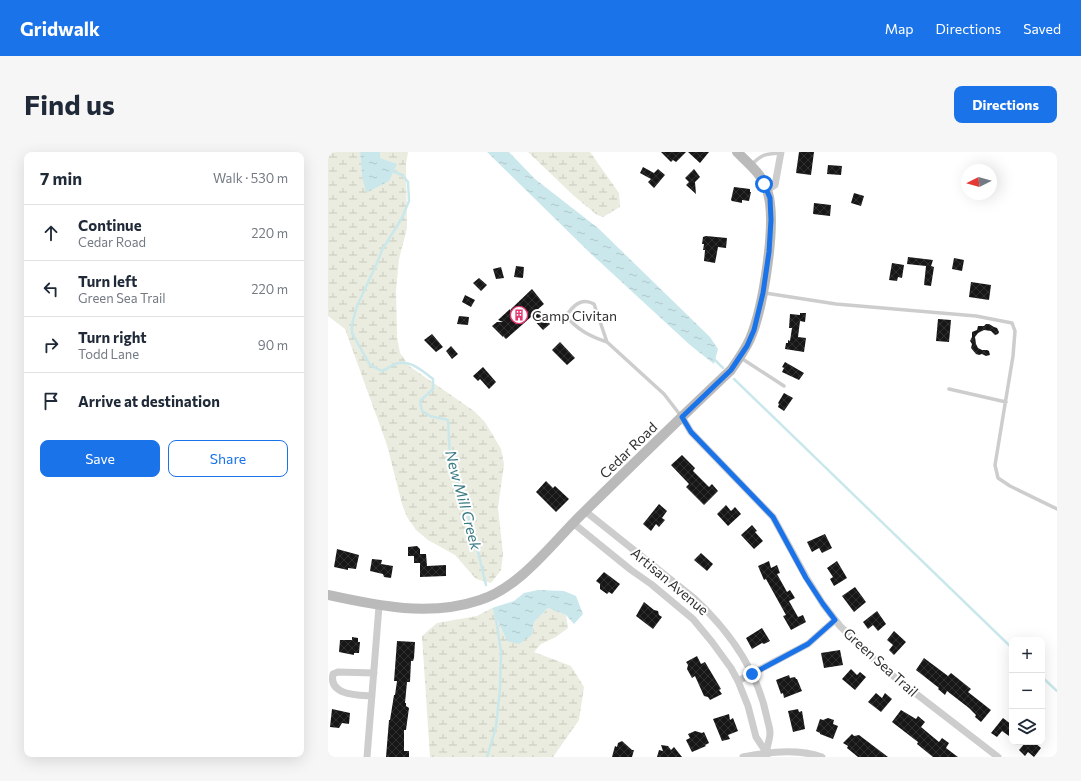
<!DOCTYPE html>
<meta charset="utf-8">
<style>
:root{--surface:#fff;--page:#f6f6f7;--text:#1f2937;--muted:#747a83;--line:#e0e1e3;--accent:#1a73e8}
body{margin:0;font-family:Commissioner,sans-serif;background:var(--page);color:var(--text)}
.controls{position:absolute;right:12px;bottom:12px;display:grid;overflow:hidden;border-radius:8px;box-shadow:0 4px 16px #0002}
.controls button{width:36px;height:36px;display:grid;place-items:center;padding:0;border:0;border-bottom:1px solid var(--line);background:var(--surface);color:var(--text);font:20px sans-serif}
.compass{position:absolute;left:633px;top:12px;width:36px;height:36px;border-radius:50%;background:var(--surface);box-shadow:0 4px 16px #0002;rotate:265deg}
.stop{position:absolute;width:12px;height:12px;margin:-9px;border:3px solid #1a73e8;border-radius:50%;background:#fff}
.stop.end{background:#1a73e8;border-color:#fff;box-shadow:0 1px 4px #0008}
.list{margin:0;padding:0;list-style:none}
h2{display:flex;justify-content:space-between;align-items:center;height:52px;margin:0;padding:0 16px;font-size:17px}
h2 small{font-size:13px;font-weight:400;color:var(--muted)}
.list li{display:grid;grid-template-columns:26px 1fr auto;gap:12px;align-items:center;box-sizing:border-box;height:56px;padding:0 16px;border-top:1px solid var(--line)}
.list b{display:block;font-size:15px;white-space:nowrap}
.list p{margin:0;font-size:13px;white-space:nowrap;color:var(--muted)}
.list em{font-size:13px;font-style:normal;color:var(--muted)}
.actions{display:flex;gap:8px;padding:12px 16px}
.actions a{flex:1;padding:9px 0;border:1px solid var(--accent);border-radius:8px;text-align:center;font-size:14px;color:var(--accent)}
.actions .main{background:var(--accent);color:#fff}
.icon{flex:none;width:22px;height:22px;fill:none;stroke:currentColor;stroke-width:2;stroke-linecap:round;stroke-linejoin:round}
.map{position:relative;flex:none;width:729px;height:605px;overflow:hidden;border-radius:8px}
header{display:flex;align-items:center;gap:24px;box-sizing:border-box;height:56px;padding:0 20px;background:var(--accent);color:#fff}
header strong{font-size:19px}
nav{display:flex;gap:22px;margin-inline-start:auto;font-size:14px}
.intro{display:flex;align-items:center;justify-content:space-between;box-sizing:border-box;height:96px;padding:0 24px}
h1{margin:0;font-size:28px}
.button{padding:10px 18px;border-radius:8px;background:var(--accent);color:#fff;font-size:14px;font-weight:700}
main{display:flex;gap:24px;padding:0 24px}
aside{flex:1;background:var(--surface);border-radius:8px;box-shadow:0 4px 16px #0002}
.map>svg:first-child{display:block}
.wetland{fill:url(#wetland-marsh)}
.water{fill:url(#water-ripples)}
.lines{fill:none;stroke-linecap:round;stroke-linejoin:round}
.stream{stroke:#cae8ec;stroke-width:2.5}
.building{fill:url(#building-cross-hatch)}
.lane{stroke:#cdcdcd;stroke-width:3.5}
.street{stroke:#cdcdcd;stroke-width:7}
.secondary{stroke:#bababa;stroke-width:10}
.route{stroke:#1a73e8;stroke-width:5}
.labels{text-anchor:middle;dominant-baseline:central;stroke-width:4;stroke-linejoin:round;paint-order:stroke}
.poi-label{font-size:14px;fill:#303030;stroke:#fff;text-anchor:start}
.street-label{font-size:14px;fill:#303030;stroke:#fff}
.water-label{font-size:15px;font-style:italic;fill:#3a7b84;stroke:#fff}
</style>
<header>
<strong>Gridwalk</strong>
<nav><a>Map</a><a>Directions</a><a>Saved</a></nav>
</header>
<div class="intro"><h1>Find us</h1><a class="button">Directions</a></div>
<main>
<aside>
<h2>7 min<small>Walk · 530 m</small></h2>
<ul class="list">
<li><svg class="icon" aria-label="ahead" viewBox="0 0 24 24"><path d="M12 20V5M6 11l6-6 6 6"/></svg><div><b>Continue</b><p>Cedar Road</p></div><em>220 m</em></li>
<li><svg class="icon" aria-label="left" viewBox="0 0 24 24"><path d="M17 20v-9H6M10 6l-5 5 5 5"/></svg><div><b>Turn left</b><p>Green Sea Trail</p></div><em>220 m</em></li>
<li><svg class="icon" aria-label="right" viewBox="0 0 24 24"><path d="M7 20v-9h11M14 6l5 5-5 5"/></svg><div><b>Turn right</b><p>Todd Lane</p></div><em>90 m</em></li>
<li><svg class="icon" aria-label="arrive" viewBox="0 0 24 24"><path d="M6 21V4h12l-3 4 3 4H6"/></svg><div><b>Arrive at destination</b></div></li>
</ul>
<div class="actions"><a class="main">Save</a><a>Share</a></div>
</aside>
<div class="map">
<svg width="729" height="605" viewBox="0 0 729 605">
<defs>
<pattern id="wetland-marsh" width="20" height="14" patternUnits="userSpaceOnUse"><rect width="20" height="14" fill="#e9ecde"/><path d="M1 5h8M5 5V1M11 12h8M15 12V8" fill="none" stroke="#c8cbbf"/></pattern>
<pattern id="water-ripples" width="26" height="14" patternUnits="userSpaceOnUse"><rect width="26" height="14" fill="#cae8ec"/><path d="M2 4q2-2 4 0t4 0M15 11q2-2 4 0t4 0" fill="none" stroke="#aec7cb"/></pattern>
<pattern id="building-cross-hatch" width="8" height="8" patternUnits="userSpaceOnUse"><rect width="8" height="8" fill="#171717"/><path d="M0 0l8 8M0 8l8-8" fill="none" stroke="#303030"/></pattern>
</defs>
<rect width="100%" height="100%" fill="#fff"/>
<path class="wetland" d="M0,0H32L34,24L68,12L52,6V0H80L78,12L79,76L71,107L68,138L69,185L72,201L81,214L146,259L157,270L173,297L176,312L170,356L175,402L173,418L163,431L148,427L127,403L100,388L88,378L79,365L74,352L59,293L17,177L0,164Z
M200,0H262L291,41L292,55L275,65L269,63L245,43Z
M164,456L179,489L204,483L206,470L220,456L238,463L240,476L228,485L213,492L206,500L243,514L256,535L251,568L225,605H102L94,484L109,471L149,464Z"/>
<path class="water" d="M32,0H52V6L69,12L61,29L38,41L34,24Z
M159,0H181L207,27L270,76L382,185L390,197L386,212L362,193L260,99Z
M210,438L236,439L248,444L255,462L246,472L238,463L220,456L206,470L204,483L191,492L179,489L164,456L186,449L196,441Z"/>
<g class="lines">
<path class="stream" d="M62,18L74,23L80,30L81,49L74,66L54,98L49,111L29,154L24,172V181L42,213L54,219C59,217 65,212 71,211C84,209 96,220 105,227V237L92,249L94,259L102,264L120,268L122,305L146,383L158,433
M385,206L395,216
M406,227L684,496
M714,525L729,539
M159,605L168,575L172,537L173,500L167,460"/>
</g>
<path class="building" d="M333,0H358L348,10L345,8L343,10Z
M360,0H381L372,11Z
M471,0H486L483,23L468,21Z
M500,13L514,14L513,23L499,22Z
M315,15L326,21L330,17L337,23L326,36L320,30L323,27L312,21Z
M366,17L372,25L367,30L368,42L358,33L361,30L357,26Z
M406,35L422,37V40H423L421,49L414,48V51L404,49L403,48Z
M526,41L536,44L533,54L523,51Z
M486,51L503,53L502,64L485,62Z
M378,84L399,86L398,96L390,95L387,111L376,109L377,98H375L376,92H374L375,85Z
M580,105L605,108L603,114L606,115L603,134L596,133L598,114L579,112Z
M626,106L636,108L634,119L624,117Z
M564,111L576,113L574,126L570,125L569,129L561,128Z
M188,114L196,115L195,126L186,125Z
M173,115L176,126L168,127L165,117Z
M151,126L159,133L153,139L145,131Z
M643,130L663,133L661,148L641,145Z
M204,137L216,152L209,158L222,172L215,178L203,165L178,187L175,184V185L164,174L169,170H175L170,168L182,157L183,159V157Z
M137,143L147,148L143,155L134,150Z
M472,161H478L477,170L472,169L470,185L478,186L476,200L457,197L458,191H460V188L462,189L464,176H461L462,162L472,163Z
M131,164L141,165L140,173L129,172Z
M610,167L623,168L621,190L608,189Z
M658,172H661L666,175L669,176L671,180L670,182L667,183L663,179L656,178L650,181L647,185L648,192L650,196L654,198H659L661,199L662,203L658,204L654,202L651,203L648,202L643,196L644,192L642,189L644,185V180L649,178L650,174H656Z
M104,182L115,195L108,200L96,188Z
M232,190L247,206L239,213L224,198Z
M123,194L130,202L124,207L118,199Z
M457,210L476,221L471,228L454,220L456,216L454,215Z
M155,215L168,230L161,237L152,227L150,229L145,224Z
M456,241L465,246L456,259L450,255L451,252L450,251Z
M354,303L367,316L365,319L381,335L384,332L390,339L376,353L358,335L361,332L343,313Z
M218,329L225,336L227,334L241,347L228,360L208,340Z
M331,352L339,359L334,366L337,368L331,375L328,372L323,379L315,372Z
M398,353L403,359L407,355L413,362L400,374L389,362Z
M424,373L429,379L427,380L435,389L426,397L413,383Z
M497,382L504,396L494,401L491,396L484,400L479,390Z
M89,394L92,397V402H98L99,414L118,413V424L92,425V411H86V404H80V395Z
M9,397L31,403L28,417L20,416V418L6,415Z
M373,401L385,412L379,419L366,408Z
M44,407L54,408L53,412L65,414L63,426L56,425L55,422L42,419Z
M441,409L443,416L449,413L452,421L449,422L459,440L462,438L467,446L461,449L470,465L475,463L478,470L463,478L455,464L458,463L438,427L436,428L430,414Z
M509,409L519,426L506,434L502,427L505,425L499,416Z
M276,420L292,432L284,442L281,440L279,442L272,437V432L268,429Z
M527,435L538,450L526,460L514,444Z
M316,450L326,458L330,459L331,463L334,465L325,477L308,464Z
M549,459L558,472L550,479L545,473L540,477L535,470Z
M434,476L442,489L436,492L434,491L424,497L418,486Z
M566,479L578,490L566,503L561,498L565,493L559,488Z
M24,485L30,486V490H32L31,501H26V503L11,500L12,488H24Z
M69,489L87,490L86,506L85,509H83L82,530H79L77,551H78V554L81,556L78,578H76V599H81V605H58L61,568H62L66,543H67L69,529H66L67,516Z
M512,498L515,513L496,516L493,501Z
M369,504L373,512L377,510L393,537L391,538L394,542L382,548L380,545L376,544L367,524L364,526L359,517L360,513L358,510Z
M596,506L620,524L623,521L643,537L640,540L663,558L653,570L647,565L648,563L641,556L619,539L617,543L610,537L611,536L588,518Z
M523,517L529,523L532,520L538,525L527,538L514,527Z
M461,523L462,526L467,525L468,527H469L474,539L456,546L455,541L453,542L448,528Z
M548,541L554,546L557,541L564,547L553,560L540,550Z
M4,557L22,561L21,572L14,571L11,576L2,575Z
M470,557L471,560L474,559L477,577L465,580L460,559Z
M573,558L588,567L590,564L597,570L593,575L611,590L614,586L621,591L618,596L630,605H605L589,592L590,590L564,570Z
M401,562L402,568L405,566L410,579L400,583L402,587L394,589L385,567Z
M500,566L506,568L505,572L510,574L505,587L492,582V581L488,579L492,567L495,568Z
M675,566L684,573V580L681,584L674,579L669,585L663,581Z
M367,579L374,581L376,580L381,591L377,593L378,594L364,600L358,588L362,586L360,582Z
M524,582L526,584L531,583L560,605H530L519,596L520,594L515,591Z
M294,589L304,598H306L304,605H284L287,594L289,595L290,591Z
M698,590H706L713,596L706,605L700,600L697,604L691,598Z
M333,593L340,594L343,598L346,595L354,605H329L331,598L335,599Z"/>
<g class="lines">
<path class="lane" d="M423,13C434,2 437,2 452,1
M437,141L508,152L648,164L684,171L687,179L685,204L667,313L670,326L682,334L729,357
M279,190L266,152C253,145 245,154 238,164C250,178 261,184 279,190L336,242L353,264
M413,206L456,234
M621,237L678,250"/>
<path class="street" d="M439,38L447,33L453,0
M354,265L363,280L445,365L478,425L495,452L512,474L556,517L670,605
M257,359L367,447C401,479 430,520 439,566C440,571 442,576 442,581C442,589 437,597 439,605
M245,371L303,418L323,432L365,467L384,490L403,516L410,529L420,554L428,585L438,600
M410,529L480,492L507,468
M44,544C32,543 0,544 5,522L10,520L46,521
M39,605L51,454
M415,605C439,600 471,597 494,605"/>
<path class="secondary" d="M0,443C50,454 102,465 152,448C192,435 222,394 251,365C301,316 352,266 403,218C410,208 417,198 422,187C435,157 450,68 439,38C434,22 420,11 409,0"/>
</g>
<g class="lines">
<path class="route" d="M424,522L480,492L507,468L495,452L478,426L445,365L363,280L354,265L403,218L419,194L426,178L435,141L441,100L443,68L442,46L436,32"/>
</g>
<defs>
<symbol id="building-ring" viewBox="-11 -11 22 22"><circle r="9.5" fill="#fff" stroke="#e33570" stroke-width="1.5"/><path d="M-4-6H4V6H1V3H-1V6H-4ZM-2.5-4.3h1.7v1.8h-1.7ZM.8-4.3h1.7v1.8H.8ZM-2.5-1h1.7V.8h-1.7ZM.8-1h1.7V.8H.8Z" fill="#e33570"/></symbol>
</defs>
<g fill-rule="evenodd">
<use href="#building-ring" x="181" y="153" width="20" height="20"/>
</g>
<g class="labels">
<g class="poi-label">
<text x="204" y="163">Camp Civitan</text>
</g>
<g class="street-label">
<text transform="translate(300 298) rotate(-44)">Cedar Road</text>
<text transform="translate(342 429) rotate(40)">Artisan Avenue</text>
<text transform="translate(553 510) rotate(42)">Green Sea Trail</text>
</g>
<g class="water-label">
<text transform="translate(136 348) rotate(75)">New Mill Creek</text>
</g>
</g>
</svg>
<div class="controls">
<button>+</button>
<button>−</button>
<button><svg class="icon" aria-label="layers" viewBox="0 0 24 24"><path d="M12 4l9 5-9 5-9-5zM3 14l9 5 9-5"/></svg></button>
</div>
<svg class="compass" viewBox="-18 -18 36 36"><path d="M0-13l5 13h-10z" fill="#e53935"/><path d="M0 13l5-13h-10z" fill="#747a83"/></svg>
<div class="stop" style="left:436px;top:32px"></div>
<div class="stop end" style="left:424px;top:522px"></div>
</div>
</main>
